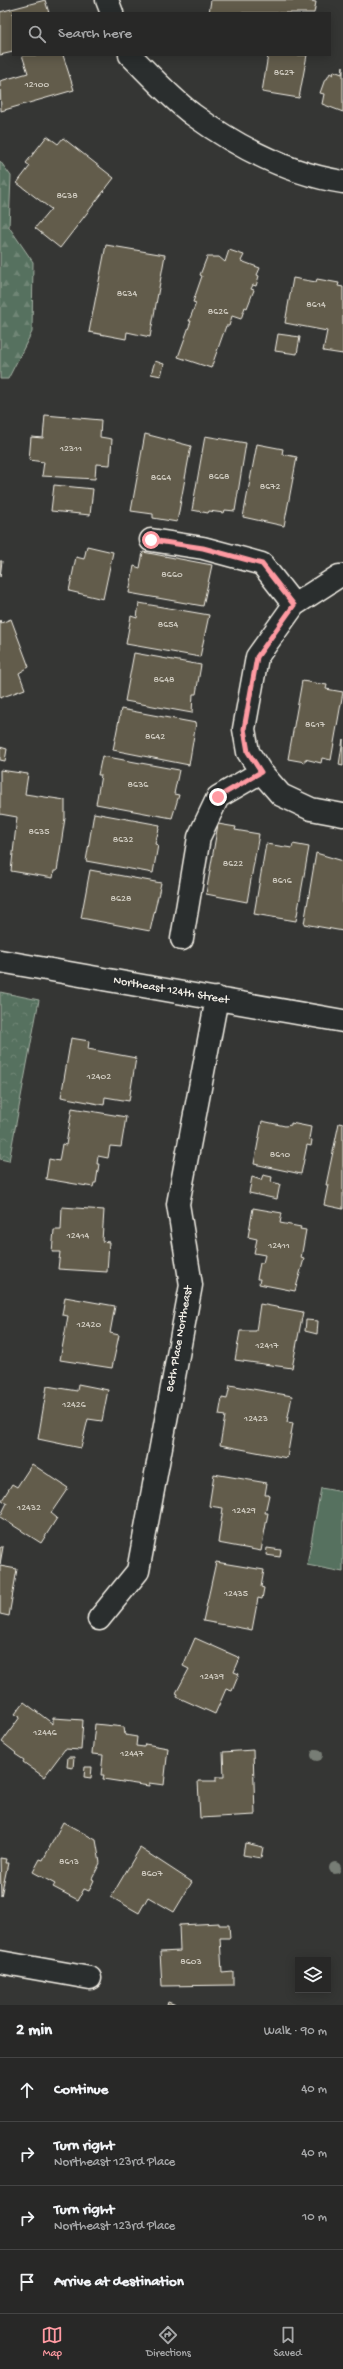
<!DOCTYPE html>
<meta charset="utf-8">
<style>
:root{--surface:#282827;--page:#30302f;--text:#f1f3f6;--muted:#a5a6a7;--line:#444;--accent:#ff9aa2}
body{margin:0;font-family:"Gochi Hand",sans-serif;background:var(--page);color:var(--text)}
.controls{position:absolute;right:12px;bottom:12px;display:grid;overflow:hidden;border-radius:0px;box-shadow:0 2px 10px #0003}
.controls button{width:36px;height:36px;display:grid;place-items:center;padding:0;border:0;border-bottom:1px solid var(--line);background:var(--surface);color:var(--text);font:20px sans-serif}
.stop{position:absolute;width:12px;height:12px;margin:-9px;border:3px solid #ff9aa2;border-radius:50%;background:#fff}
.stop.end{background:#ff9aa2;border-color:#fff;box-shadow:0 1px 4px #0008}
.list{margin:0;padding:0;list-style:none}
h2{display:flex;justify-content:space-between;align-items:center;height:52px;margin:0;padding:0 16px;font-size:17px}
h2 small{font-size:13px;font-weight:400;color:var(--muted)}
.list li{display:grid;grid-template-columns:26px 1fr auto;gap:12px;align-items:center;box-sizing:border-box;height:64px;padding:0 16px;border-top:1px solid var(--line)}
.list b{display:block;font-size:15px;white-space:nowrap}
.list p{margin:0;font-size:13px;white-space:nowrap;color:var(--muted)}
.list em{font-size:13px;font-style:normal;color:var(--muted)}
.icon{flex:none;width:22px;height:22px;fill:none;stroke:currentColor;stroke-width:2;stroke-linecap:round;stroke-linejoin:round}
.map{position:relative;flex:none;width:343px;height:2005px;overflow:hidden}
.search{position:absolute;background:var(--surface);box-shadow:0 2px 10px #0003;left:12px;right:12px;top:12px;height:44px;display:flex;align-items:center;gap:10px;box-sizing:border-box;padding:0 14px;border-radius:0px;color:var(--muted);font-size:15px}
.sheet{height:308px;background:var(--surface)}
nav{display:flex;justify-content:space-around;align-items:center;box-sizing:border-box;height:56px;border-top:1px solid var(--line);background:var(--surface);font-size:11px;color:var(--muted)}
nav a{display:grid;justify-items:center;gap:2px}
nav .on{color:var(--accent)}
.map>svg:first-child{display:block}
.forest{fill:url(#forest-firs);stroke:#a5b1a4}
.park{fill:url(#park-crowns);stroke:#a5b1a4}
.pitch{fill:#56715f;stroke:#a5b1a4}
.building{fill:#625c4b;stroke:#f4f1e8}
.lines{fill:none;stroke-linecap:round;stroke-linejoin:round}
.minor-casing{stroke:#f4f1e8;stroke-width:25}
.minor{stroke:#2a2d2e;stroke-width:22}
.tree{fill:#777d75}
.route{stroke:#ff9aa2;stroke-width:5}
.labels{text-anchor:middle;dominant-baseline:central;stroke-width:3.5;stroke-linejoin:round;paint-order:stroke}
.number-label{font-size:10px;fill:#d0ccc1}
.street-label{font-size:12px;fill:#f4f1e8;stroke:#2a2d2e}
</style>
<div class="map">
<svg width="343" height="2005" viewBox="0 0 343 2005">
<defs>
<pattern id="forest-firs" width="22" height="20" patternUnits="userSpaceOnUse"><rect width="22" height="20" fill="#56715f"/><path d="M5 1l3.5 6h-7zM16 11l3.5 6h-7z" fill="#6f8676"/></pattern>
<pattern id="park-crowns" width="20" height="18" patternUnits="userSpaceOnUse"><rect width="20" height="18" fill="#56715f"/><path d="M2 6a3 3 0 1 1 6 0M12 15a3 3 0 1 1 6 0" fill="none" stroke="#6f8676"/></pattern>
</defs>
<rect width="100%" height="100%" fill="#353634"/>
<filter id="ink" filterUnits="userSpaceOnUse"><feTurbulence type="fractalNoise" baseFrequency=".025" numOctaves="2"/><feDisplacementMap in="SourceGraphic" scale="8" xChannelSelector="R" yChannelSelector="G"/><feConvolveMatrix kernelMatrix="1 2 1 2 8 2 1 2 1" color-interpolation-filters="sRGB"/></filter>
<g filter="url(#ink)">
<path class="forest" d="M0,161L11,176L9,227L33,262L32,332L8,379H0Z"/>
<path class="park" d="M0,992L39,1000L9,1161L0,1159Z"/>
<path class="pitch" d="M321,1488L343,1492V1572L307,1565Z"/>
<path class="building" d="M45,0L49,13H13V52L0,55V12Z
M211,0H306L316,2L314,13H209Z
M22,55H63L74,90L1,111L0,81L28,73Z
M268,55H307L299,98L262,92Z
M343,66V112L322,104L324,94L320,93L325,79H327L330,73L333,75L334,71L342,74Z
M47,136L58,144L63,138L114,178L60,248L35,228L51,209L17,183L30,166L26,163Z
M106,245L165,255L150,337L127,332L126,339L89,332Z
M229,250L244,255L241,261L260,268L257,275L259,276L256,286L253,285L251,289L254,290L247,308L245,307L241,319L232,316L229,326H226L211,368L178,357L191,321H189L196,303L193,302L202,276L200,275L207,257H219L225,262Z
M293,278L316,282L317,279L339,283L338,286L343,287V354L323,351L327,331L285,323Z
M278,334L300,337L297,354L275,351Z
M155,361L164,364L161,376L151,374Z
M45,415L101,420L100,437L112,439L110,465L96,464L95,479L42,476L44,462L29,460L31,437L43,438Z
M145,434L191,446L177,522L153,518V514L131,511Z
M205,436L246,443L235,511L225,510L224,513L209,511L208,513L192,510Z
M257,444L283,449L282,454L297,457L284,526L243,517Z
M54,485L93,489L90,515L51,511Z
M87,546L113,552L103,599L69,591L76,557L84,559Z
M143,552L212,565L203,606L129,593L134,566L140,568Z
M0,561H2L0,577Z
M139,603L209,615L200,657L126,644L131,616L137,618Z
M11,619L29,667L19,673L25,689L0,698V620L1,623Z
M134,653L201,665L196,694H193L192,713L125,701Z
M302,681L327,685L326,689L343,692L331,760L322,758L321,763L305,759V762L288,759Z
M121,709L196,723L189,765L113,750Z
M343,739V766L339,765Z
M0,747L7,749L5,761L0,760Z
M102,756L179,770L174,794L179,795L172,818L96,804L101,775H98Z
M0,770L28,774L25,794L65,800V818L57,871H54L53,878L11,871L17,817L0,814Z
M94,813L160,825L155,844L158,845L153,873L86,861Z
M218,824L236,827L235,830L259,834L247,902L206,894Z
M266,844L292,848L293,844L309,847L296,921L254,914Z
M316,853L343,861V931L304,924Z
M90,870L161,883L150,931L81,918Z
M71,1038L89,1041L88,1049L136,1058L129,1101L105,1097L104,1105L61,1097Z
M72,1108L126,1117L121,1147L110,1146L108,1158L98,1156L97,1164H99L96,1183H94L93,1187L46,1179L49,1159L59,1161L62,1144L66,1145Z
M262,1121L285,1126L291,1125V1123L311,1127L309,1139L312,1140L311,1146L307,1145L301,1174L254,1164Z
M339,1123L343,1124V1209L324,1205L328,1185H326Z
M263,1175L272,1177L271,1182L280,1184L277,1199L249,1193L252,1177L261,1180Z
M62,1207L104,1210L102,1241L109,1242L107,1272L58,1269L60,1252H52L54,1230H61Z
M253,1208L282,1213L280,1223L301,1227L300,1229L306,1230L301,1258L304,1259L295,1291L259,1284L260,1279H257L260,1263H263L265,1255L254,1253L257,1239L248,1237Z
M65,1297L115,1306L110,1333L119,1335L112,1368L60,1360L68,1316L62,1315Z
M260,1304L303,1312L292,1368L235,1360L240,1331H256Z
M306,1320L318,1321L317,1334L305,1331Z
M78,1384L108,1390L102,1421L88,1419L81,1448L38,1439L47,1386L77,1391Z
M230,1385L292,1396L287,1422L293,1423L287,1458L220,1445L225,1416L219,1415L222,1398L227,1399Z
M32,1464L68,1488L51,1513L57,1518L41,1543L0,1517L7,1503L2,1500L12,1484L17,1487Z
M214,1474L267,1483L265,1495H269L265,1513H268L261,1551L218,1543L223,1508L209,1506Z
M0,1547H3L0,1564Z
M267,1548L281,1550L280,1557L266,1555Z
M216,1562L264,1570L261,1587L264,1588L262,1599L258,1598L252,1630L203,1621Z
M0,1566L17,1569L9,1616L0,1614Z
M195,1638L240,1658L234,1672L239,1674L232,1691L226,1689L215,1714L177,1697L178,1694L176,1693L189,1669L183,1666Z
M24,1702L53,1724V1718L83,1720L81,1750L65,1749L44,1777L23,1762L24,1760L15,1754L16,1753L2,1742L20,1717L15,1714Z
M95,1724L124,1727L125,1735L137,1737L136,1746L144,1747L145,1744L168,1748L164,1785L149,1783V1786L103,1779L104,1775H101L103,1755L92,1754Z
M253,1750L255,1815L200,1818L198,1781H216V1777H224L223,1752Z
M68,1757H74L73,1768L67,1767Z
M85,1767H92L91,1778L84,1777Z
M63,1822L96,1840L100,1863L92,1879L94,1880L89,1891L84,1889L78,1900L53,1887L55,1884L33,1872L40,1859L43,1860Z
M245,1843L263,1847L261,1858L243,1855Z
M140,1848L192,1882L174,1912L148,1897L139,1913L111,1897Z
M0,1858L6,1859L5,1863H8L1,1896Z
M219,1923V1925H229L230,1938H220L222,1973L233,1972V1985L162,1986L160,1952L180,1951L179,1925Z
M168,2002L176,2005H167Z"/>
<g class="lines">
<defs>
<path id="minor" d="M107,0L112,13
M130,55C150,75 170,97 192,114C236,146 289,174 343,182
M151,540L203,548L262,564L294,605
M343,576H339L294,605L257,657L244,729L248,752L261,772L281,795L311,809L343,815
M182,939L199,837L218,797L261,772
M0,961L343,1021
M99,1619L138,1571L191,1285L178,1204L217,998
M0,1962L90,1978"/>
</defs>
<use href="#minor" class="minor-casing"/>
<use href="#minor" class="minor"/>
</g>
<g class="tree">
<circle cx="317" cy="1755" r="6"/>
<circle cx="335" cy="1868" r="6"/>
</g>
</g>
<g class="lines" filter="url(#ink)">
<path class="route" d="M151,540L203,548L262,564L294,605L257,657L244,729L248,752L261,772L218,797"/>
</g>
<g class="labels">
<g class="number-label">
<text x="284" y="73">8627</text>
<text x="37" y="85">12100</text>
<text x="67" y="196">8638</text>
<text x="127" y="294">8634</text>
<text x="316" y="305">8614</text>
<text x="218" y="312">8626</text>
<text x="71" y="449">12311</text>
<text x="219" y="477">8668</text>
<text x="161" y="478">8664</text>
<text x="270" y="487">8672</text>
<text x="172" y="575">8660</text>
<text x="168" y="625">8654</text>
<text x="164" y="680">8648</text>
<text x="315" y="725">8617</text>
<text x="155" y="737">8642</text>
<text x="138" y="785">8636</text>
<text x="39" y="832">8635</text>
<text x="123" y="840">8632</text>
<text x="233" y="864">8622</text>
<text x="282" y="881">8616</text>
<text x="121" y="899">8628</text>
<text x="99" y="1077">12402</text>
<text x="280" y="1155">8610</text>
<text x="78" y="1236">12414</text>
<text x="279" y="1246">12411</text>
<text x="89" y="1325">12420</text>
<text x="267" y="1346">12417</text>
<text x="74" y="1405">12426</text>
<text x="256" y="1419">12423</text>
<text x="29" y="1508">12432</text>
<text x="244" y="1511">12429</text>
<text x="236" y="1594">12435</text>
<text x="212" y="1677">12439</text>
<text x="45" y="1733">12446</text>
<text x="132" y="1754">12447</text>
<text x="69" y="1862">8613</text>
<text x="152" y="1874">8607</text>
<text x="191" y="1962">8603</text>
</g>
<g class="street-label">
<text transform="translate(171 991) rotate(10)">Northeast 124th Street</text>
<text transform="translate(180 1339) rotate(-80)">86th Place Northeast</text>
</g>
</g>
</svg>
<div class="controls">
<button><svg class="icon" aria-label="layers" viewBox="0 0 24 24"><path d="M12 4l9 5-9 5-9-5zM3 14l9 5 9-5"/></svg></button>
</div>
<div class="stop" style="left:151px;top:540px"></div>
<div class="stop end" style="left:218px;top:797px"></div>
<div class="search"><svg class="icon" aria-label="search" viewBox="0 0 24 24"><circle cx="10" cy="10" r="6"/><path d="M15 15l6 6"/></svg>Search here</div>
</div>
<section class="sheet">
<h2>2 min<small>Walk · 90 m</small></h2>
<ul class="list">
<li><svg class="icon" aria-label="ahead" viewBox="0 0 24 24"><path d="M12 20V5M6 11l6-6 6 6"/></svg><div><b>Continue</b></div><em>40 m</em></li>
<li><svg class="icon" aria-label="right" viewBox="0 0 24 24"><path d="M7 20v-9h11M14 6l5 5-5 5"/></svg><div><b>Turn right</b><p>Northeast 123rd Place</p></div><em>40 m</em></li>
<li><svg class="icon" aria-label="right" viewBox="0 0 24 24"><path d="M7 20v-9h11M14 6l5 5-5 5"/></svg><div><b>Turn right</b><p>Northeast 123rd Place</p></div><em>10 m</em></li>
<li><svg class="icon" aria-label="arrive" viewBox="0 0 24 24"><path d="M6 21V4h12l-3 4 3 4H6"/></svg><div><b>Arrive at destination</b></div></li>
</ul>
</section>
<nav>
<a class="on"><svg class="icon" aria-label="map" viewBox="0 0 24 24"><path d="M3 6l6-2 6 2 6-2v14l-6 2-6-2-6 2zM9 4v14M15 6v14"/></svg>Map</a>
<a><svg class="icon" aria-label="directions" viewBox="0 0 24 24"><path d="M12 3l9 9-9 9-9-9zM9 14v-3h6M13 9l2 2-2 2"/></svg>Directions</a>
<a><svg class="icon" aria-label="saved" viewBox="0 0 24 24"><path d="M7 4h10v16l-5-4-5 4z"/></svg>Saved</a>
</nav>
